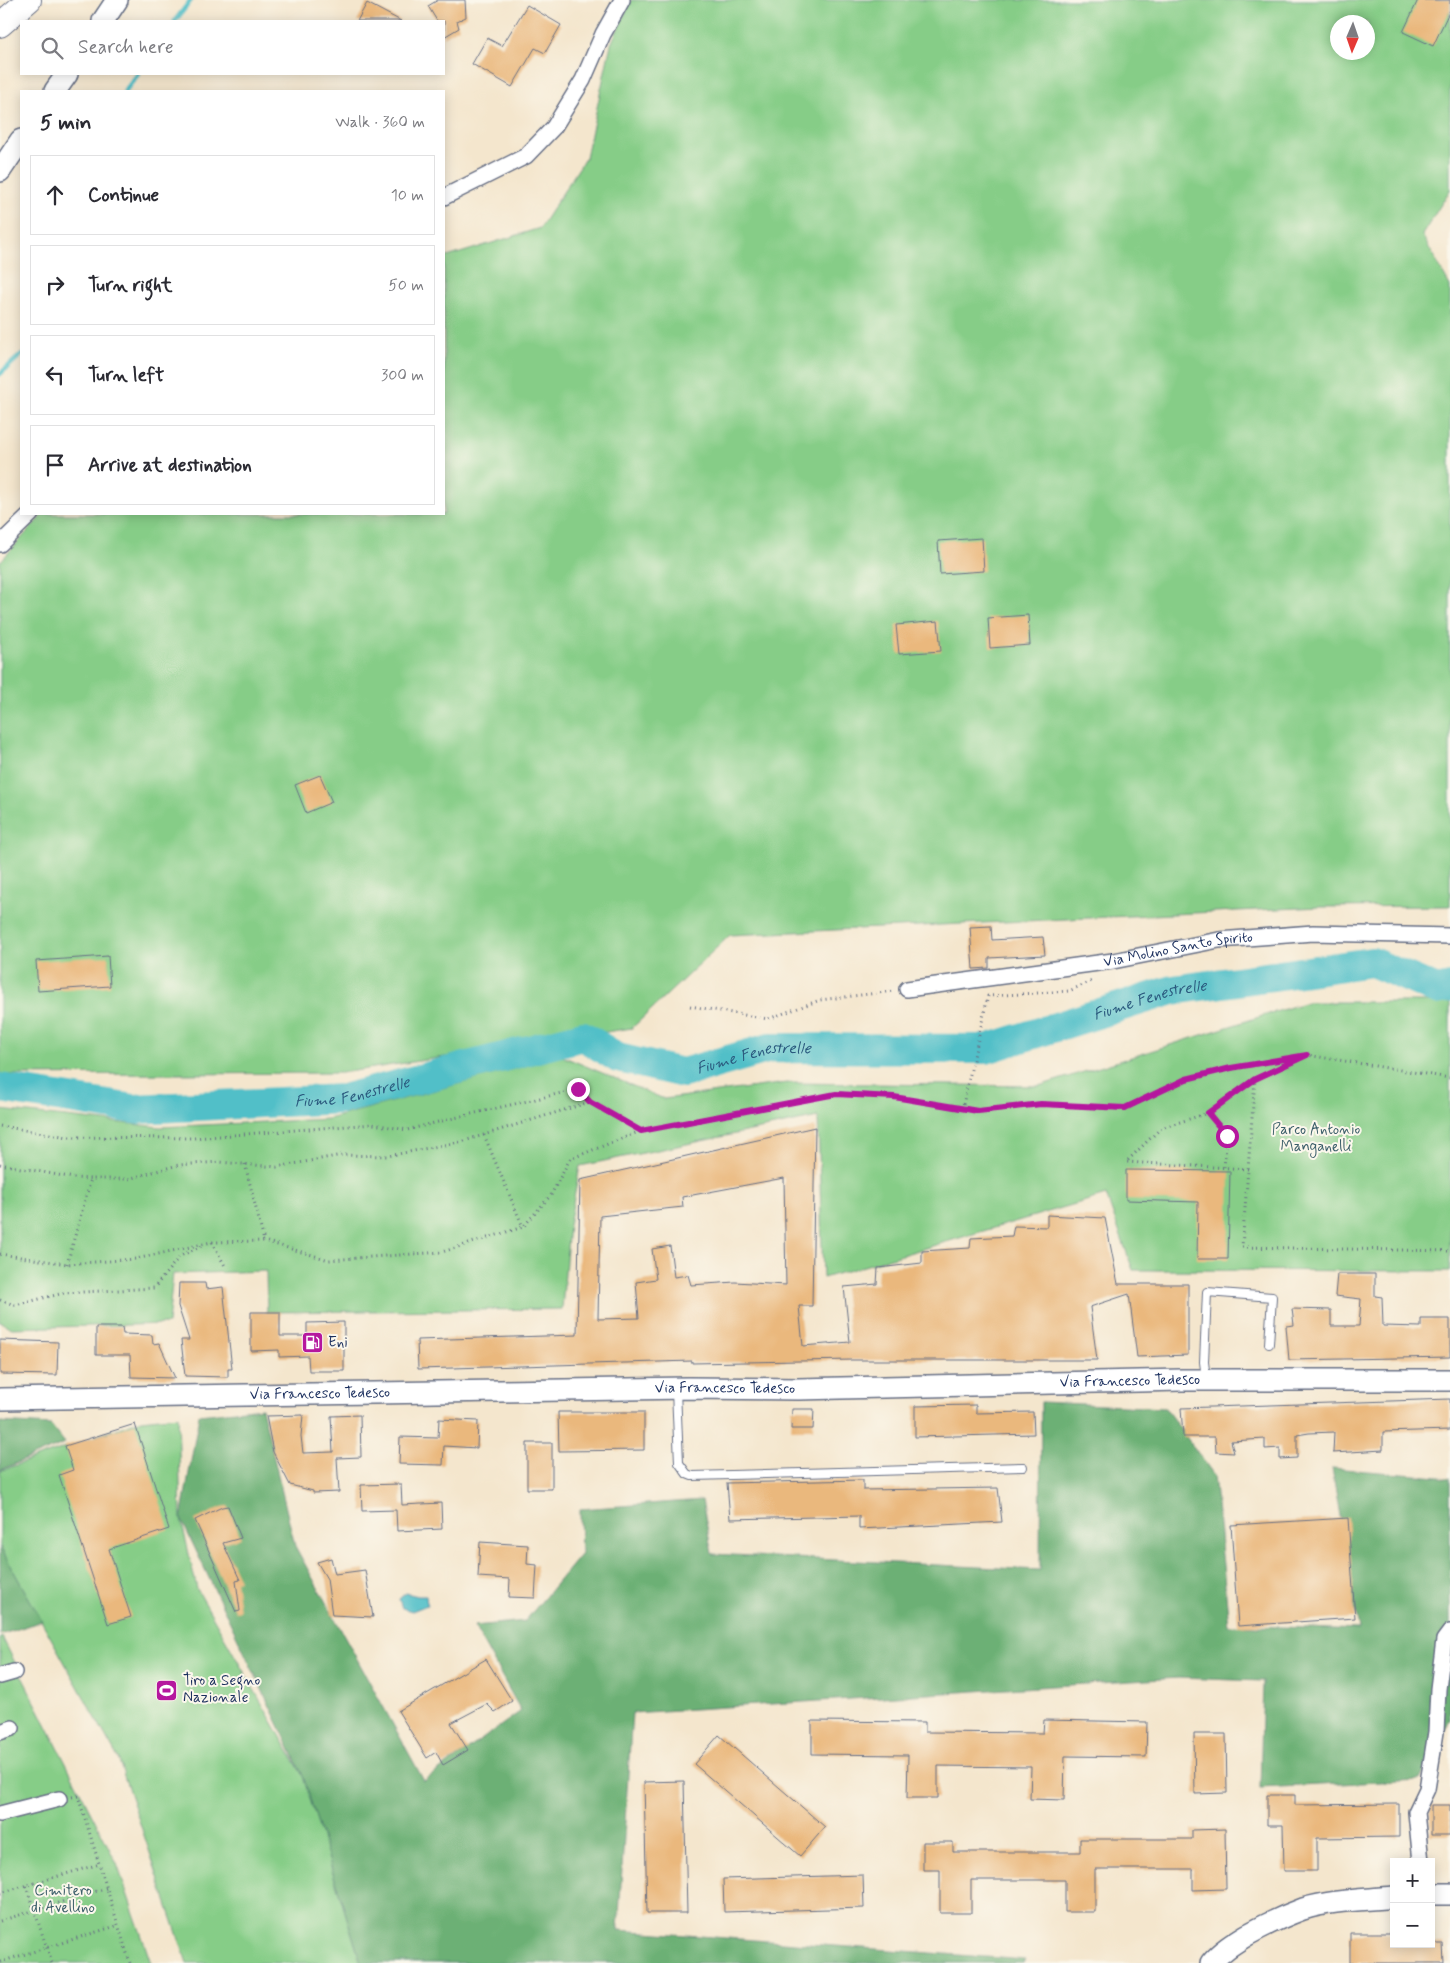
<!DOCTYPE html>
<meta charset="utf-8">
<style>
:root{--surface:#fff;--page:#f2f2f3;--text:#2b2b33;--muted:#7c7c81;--line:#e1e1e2}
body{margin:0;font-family:Mynerve,sans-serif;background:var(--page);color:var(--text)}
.controls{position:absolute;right:15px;bottom:15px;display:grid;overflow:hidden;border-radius:0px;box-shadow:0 2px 12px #0003}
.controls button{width:45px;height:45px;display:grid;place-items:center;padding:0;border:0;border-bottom:1px solid var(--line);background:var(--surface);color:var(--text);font:25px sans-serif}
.compass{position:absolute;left:1330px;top:15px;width:45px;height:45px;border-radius:50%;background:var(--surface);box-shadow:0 2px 12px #0003;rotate:182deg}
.stop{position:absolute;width:15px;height:15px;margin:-11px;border:4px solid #b5179e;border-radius:50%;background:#fff}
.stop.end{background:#b5179e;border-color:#fff;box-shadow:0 1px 5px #0008}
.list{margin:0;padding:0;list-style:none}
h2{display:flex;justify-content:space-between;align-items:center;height:65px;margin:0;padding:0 20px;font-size:21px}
h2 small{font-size:16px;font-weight:400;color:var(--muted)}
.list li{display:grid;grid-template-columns:32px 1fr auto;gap:15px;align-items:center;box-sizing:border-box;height:80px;margin:0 10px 10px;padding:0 10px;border:1px solid var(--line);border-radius:0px}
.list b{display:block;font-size:19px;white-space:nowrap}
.list em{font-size:16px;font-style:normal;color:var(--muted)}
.icon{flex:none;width:28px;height:28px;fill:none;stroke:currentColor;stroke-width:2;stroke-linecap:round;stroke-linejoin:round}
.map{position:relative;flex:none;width:1450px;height:1963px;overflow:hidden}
.search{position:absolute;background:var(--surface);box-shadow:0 2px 12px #0003;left:20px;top:20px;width:425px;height:55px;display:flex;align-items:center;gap:12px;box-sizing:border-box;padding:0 18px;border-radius:0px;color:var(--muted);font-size:19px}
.panel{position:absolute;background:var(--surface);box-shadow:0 2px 12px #0003;left:20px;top:90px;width:425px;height:425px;border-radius:0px}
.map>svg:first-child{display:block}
.green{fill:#86cd87;stroke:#507e72;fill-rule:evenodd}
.forest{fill:#6cb074;stroke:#447069}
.water{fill:#51bfc8;stroke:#367793}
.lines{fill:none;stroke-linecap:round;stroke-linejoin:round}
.stream{stroke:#51bfc8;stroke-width:5}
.river{stroke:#51bfc8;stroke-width:30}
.building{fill:#eab87d;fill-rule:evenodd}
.lane-casing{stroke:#676f85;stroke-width:10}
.street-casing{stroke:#676f85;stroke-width:18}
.secondary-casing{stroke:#676f85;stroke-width:24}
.primary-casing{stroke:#676f85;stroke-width:26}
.path{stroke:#676f85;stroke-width:3;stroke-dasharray:1 4;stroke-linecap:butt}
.lane{stroke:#fff;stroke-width:8}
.street{stroke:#fff;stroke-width:15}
.secondary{stroke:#fff;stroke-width:21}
.primary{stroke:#fff;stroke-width:24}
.route{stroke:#b5179e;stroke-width:6}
.labels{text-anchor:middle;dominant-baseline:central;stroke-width:4;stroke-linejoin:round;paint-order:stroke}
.street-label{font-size:15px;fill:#1b2f5e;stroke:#fbf7ec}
.park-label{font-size:15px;fill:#3b5e6a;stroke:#fbf7ec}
.poi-label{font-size:15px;fill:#1b2f5e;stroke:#fbf7ec;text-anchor:start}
.water-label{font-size:16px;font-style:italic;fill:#2b5a7e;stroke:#fbf7ec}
</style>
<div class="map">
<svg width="1450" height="1963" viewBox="0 0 1450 1963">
<rect width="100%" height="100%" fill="#fbf7ec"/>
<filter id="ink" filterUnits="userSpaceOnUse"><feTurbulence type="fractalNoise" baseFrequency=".02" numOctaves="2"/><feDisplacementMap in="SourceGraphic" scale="10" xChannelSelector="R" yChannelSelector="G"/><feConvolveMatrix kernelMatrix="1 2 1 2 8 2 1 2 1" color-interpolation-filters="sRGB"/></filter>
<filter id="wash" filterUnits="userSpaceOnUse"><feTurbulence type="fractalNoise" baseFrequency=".0096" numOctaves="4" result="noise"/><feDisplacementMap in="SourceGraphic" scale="20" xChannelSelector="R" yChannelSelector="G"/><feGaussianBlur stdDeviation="1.12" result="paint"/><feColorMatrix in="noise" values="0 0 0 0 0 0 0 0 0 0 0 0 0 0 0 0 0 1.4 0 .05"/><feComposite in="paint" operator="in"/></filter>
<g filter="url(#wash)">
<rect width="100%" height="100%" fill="#f4e6cd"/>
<path class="green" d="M631,0H1450V190L1422,235L1450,286V906L1320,907L730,935L632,1028L341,1073L0,1075V562L43,514H444V258L540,228L586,157L611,44ZM1338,22H1368V52H1338Z
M1307,1002H1450V1271L1133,1270L1106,1195L823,1278L818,1117L580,1166L569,1225L562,1309L267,1312L266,1271L173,1274L168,1324L12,1328L0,1322V1110L160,1127L328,1119L562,1056L664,1099L787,1083L1039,1086Z
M178,1416L181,1519L197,1589L303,1776L361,1963H187L118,1758L0,1547V1471L141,1420Z
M2,1637L117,1864L151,1963H0V1638Z"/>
<path class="forest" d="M1041,1402L1165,1408L1214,1475L1229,1625L1359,1630L1332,1468L1450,1478V1719L1420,1780L1260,1788L1263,1681L1178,1678L632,1713L618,1930L1026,1960L1024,1963H361L303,1776L181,1519L199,1415L262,1408L295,1546L424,1781L521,1711L474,1626L525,1621L581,1554L580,1509L702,1500L712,1554L1040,1570Z
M0,1422L51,1425L65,1443L0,1470Z
M0,1547L42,1621L0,1635Z"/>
<path class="water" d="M406,1593L418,1596H426L427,1605L412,1611L402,1608L399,1599Z"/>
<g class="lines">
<path class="stream" d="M175,21L191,0
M125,91L138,74
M0,374L21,355"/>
<path class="river" id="s1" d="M0,1088L134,1109L343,1099L583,1036L618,1058L683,1073L770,1048L986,1049L1173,990L1372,962L1437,990L1450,987"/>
</g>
<g id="blocks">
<path class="building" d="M438,0H465L466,17L457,21L459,28L444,37V21H437L428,6Z
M1418,0H1450V10L1433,46L1403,32Z
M367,3L401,21H357Z
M527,5L561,25L545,53L535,48L512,87L472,64L487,38L502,46Z
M982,538L984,571L940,574L938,541Z
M1028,615L1030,645L990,648L988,618Z
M938,621L941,651L899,654L896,625Z
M320,775L332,802L306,813L295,785Z
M991,926L992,940L1043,937L1045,955L989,958V968L973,969L970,927Z
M108,956L110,986L38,991L36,961Z
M815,1127L812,1306H799L803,1346L850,1342L844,1287L877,1284L878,1268L922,1263V1251L970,1248L971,1238L1012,1236L1014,1226L1047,1227V1215L1105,1218L1118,1284H1188V1355L1137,1357L1129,1294L1090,1307L1097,1360H852L692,1363V1361L418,1369L417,1340L577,1335L580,1180ZM784,1178L786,1285L735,1282L691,1285L688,1275L674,1277L670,1246L652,1249L656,1279L636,1282L639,1318L598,1319L600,1216L683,1207L682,1197Z
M1126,1170L1230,1171L1228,1259H1197L1198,1202L1126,1200Z
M1337,1274H1375V1296L1382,1297L1383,1326L1421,1327V1319H1450V1357L1289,1360L1286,1326L1294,1325L1292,1309L1331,1310V1326H1359L1361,1299L1335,1296Z
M179,1283H205L206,1289L223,1287L232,1369H228V1377L185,1376L181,1340H189L178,1306Z
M251,1312H280V1336H307V1323L344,1322V1371H309L308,1356L279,1357V1350L251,1351Z
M96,1327H122L123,1334L152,1335L153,1344L159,1343L175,1378L131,1377L130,1355H96Z
M0,1340L58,1342L57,1375L0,1374Z
M1450,1399V1430L1383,1432V1450L1333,1453L1334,1432L1309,1433L1297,1435V1458L1280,1459V1448L1265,1449V1439L1231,1441L1234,1453L1216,1452L1215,1437H1183L1181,1408Z
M976,1405V1413L1033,1412L1034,1434L915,1437V1406Z
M792,1409H814L813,1429H791Z
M558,1412H644V1450L559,1451Z
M303,1415L301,1436L303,1453L333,1452L331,1416L360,1415L361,1457L337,1458L339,1492L313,1493V1491L290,1485L273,1452L266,1416Z
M439,1419L478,1421L477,1448L444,1446L443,1465L399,1464L400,1437L438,1438Z
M135,1424L169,1529L109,1549L131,1617L108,1624L59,1475L73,1470L65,1446Z
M527,1443H552V1489H527Z
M863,1480V1490L998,1488L1002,1522L859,1529V1516L730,1519L727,1483Z
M401,1484L402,1505L441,1503L442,1529L397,1531L396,1510L362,1511L361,1485Z
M228,1506L241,1538L223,1543L240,1580L236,1581L240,1611L236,1612L195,1520L222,1507Z
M1348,1518L1355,1618L1238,1626L1231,1525Z
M480,1542L528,1545L527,1564L537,1565L535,1598L509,1597L510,1579L478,1577Z
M331,1558L335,1574L365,1570L373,1617L332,1615L327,1579L317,1562Z
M486,1659L512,1701L495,1712L487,1704L451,1723L468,1750L443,1765L436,1752L427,1758L398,1711Z
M1044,1720L1147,1722L1146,1757L1065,1756L1064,1800L1030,1799L1031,1767L938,1766V1798H907L908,1755L812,1754V1721L925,1722V1732L1043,1733Z
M1194,1734H1226L1227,1793L1195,1794Z
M719,1735L825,1827L800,1856L694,1764Z
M684,1781L687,1913H647L644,1782Z
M1267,1795H1295V1805L1399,1804V1837L1317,1838V1871H1284L1283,1825H1267Z
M1431,1805H1450V1835H1431Z
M1225,1829L1226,1889L1193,1890V1869H1095V1912H1065V1880H971V1913H940V1870H923V1842H953V1852H1080V1839H1192V1830Z
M863,1875L864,1908L724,1912L723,1879Z
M1350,1933H1394V1944H1443L1444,1963H1350Z"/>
</g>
</g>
<g filter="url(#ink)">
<use href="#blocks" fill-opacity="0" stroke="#676f85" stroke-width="1"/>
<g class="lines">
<defs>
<path id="lane" d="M1206,1378L1204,1362L1207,1292L1272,1297L1269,1344
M676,1390L679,1463L687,1474L692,1476L1023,1467"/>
<g id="street">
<path d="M444,197L526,156L554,127L583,80L603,34L622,0"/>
<path d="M0,544L31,514"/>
<path id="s2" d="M907,989L1113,961L1219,940L1313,933L1450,936"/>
<path d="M0,1676L14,1672"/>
<path d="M0,1732L12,1728"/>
<path d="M0,1814L59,1799"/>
<path d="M1421,1862L1416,1812L1427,1789L1436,1732L1438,1689L1444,1640L1450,1632"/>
</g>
<g id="secondary">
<path d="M103,21L117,0"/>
<path d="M55,91L67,74"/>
<path d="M0,171L21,140"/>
<path id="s3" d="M0,1399L688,1388L798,1389L1182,1380H1450"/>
<path d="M1431,1894H1450"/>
<path d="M1211,1963C1221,1951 1234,1943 1247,1935C1265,1925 1284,1916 1303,1909C1331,1900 1364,1900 1394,1897"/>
</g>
<path id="primary" d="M0,25L29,0"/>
</defs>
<use href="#lane" class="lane-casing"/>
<use href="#street" class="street-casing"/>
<use href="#secondary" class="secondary-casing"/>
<use href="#primary" class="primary-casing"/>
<path class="path" d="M690,1006L768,1019L820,1000L894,991
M1302,1058L1255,1079L1242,1247L1450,1251
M962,1109L988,996L1069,991L1092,981
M1208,1113L1227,1136L1224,1167
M0,1126L68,1137L194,1138L373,1124L407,1130L454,1118L579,1089L590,1102
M484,1135L523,1227
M0,1164L74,1178L91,1179H128L178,1165L219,1162L277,1167L342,1155L388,1156L464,1141L590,1102L641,1131L836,1094L894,1097L978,1111L1041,1104L1125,1109L1186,1079L1231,1069L1307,1055L1450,1078
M245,1164L264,1241
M1248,1169L1126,1162L1161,1128L1208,1113L1254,1079
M212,1242L225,1266
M0,1254L67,1264L136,1259L212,1242L264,1241L329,1260L442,1252L523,1227L551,1195L570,1159L641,1131
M67,1264L91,1179
M0,1300L15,1305L64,1293L154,1288L180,1256L204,1245
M72,1797L78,1796L130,1963
M26,1886L52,1963
M0,1893L100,1864
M0,1921L107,1888
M0,1962L119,1925"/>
<use href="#lane" class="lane"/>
<use href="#street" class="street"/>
<use href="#secondary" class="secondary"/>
<use href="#primary" class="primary"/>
</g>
</g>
<g class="lines" filter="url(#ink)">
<path class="route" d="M578,1089L590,1102L641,1131L836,1094L894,1097L978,1111L1041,1104L1125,1108L1186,1079L1231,1068L1307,1055L1255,1079L1208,1113L1227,1136"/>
</g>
<defs>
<symbol id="fuel-square" viewBox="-11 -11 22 22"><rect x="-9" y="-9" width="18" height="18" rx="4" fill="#b5179e" stroke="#fbf7ec"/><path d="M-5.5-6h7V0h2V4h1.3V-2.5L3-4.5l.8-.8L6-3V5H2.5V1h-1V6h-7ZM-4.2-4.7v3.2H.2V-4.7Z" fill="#fff"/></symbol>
<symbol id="stadium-square" viewBox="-11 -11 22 22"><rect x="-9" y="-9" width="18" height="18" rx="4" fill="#b5179e" stroke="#fbf7ec"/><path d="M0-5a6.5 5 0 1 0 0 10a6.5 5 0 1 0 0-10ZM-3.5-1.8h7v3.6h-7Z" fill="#fff"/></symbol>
</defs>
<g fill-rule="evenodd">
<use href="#fuel-square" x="300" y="1330" width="25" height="25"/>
<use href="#stadium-square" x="154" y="1678" width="25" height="25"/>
</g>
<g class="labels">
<g class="street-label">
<text stroke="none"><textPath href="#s2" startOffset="274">Via Molino Santo Spirito</textPath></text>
<text stroke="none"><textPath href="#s3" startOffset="1130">Via Francesco Tedesco</textPath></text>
<text stroke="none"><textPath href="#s3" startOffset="725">Via Francesco Tedesco</textPath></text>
<text stroke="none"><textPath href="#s3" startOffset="320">Via Francesco Tedesco</textPath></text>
</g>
<g class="park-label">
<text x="1316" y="1130">Parco Antonio<tspan x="1316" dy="17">Manganelli</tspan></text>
<text x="63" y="1891">Cimitero<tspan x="63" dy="17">di Avellino</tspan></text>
</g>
<g class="poi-label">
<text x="328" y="1343">Eni</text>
<text x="183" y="1681">Tiro a Segno<tspan x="183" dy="17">Nazionale</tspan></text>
</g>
<g class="water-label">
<text stroke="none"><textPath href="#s1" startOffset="1179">Fiume Fenestrelle</textPath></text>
<text stroke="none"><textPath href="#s1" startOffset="774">Fiume Fenestrelle</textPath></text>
<text stroke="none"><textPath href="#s1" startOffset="355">Fiume Fenestrelle</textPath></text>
</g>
</g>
</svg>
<div class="controls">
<button>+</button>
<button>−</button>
</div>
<svg class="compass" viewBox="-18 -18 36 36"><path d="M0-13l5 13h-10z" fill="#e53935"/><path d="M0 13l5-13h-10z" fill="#7c7c81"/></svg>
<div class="stop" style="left:1227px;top:1136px"></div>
<div class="stop end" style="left:578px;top:1089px"></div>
<div class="search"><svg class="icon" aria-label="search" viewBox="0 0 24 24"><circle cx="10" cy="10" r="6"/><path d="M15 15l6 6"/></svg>Search here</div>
<section class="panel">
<h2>5 min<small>Walk · 360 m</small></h2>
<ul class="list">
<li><svg class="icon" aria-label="ahead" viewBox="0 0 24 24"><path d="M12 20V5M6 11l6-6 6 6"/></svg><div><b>Continue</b></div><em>10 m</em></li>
<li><svg class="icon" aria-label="right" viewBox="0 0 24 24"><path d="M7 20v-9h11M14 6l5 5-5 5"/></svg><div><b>Turn right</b></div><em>50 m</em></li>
<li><svg class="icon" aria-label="left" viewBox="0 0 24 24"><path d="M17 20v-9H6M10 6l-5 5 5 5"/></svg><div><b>Turn left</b></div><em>300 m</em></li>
<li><svg class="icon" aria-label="arrive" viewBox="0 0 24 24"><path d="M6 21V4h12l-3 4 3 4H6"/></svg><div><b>Arrive at destination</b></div></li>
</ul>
</section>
</div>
